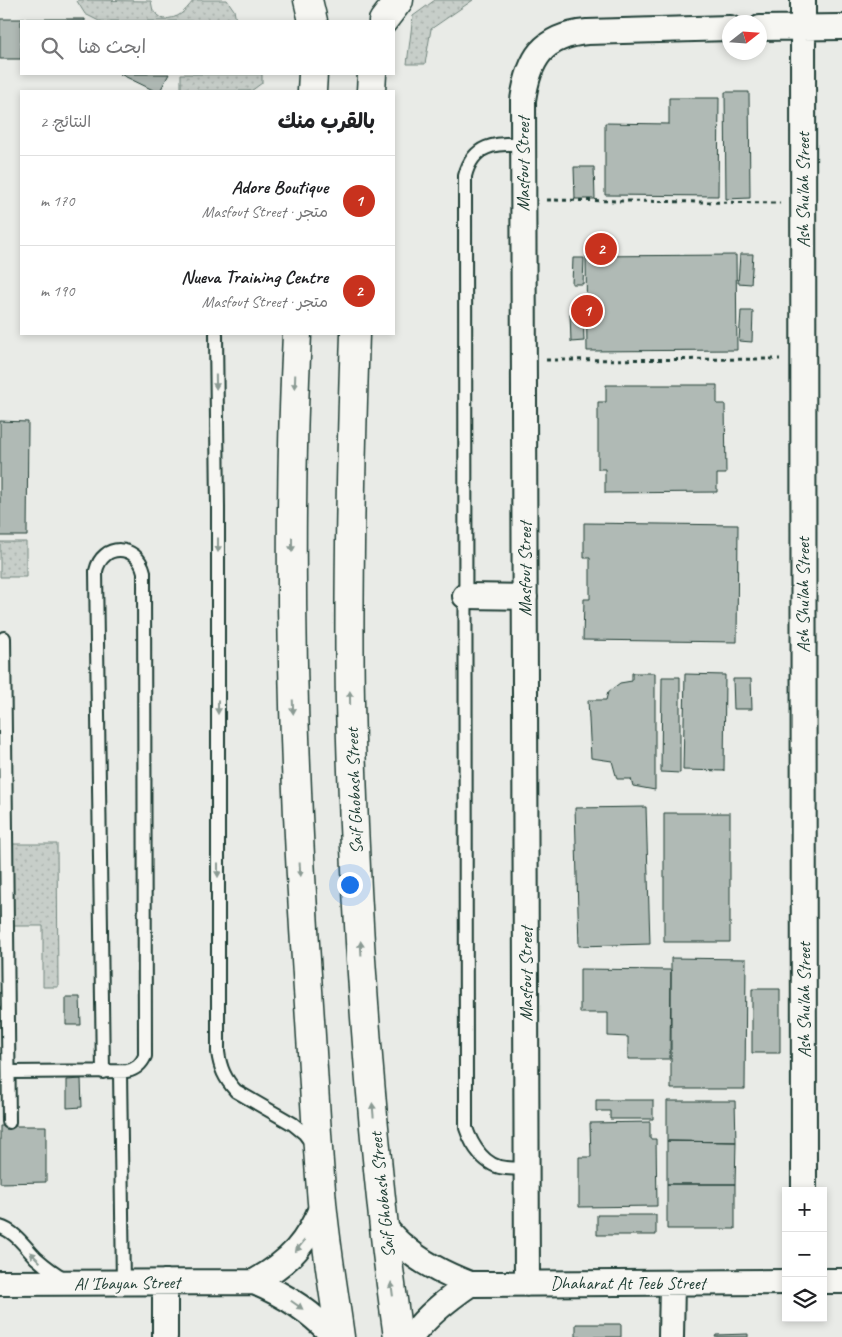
<!DOCTYPE html>
<html lang="ar">
<meta charset="utf-8">
<style>
:root{--surface:#fff;--page:#f6f6f6;--text:#202124;--muted:#757577;--line:#e0e0e0;--accent:#c8321e}
body{margin:0;font-family:Caveat,"Playpen Sans Arabic",sans-serif;background:var(--page);color:var(--text);direction:rtl}
.controls{position:absolute;right:15px;bottom:15px;display:grid;overflow:hidden;border-radius:0px;box-shadow:0 2px 8px #0003}
.controls button{width:45px;height:45px;display:grid;place-items:center;padding:0;border:0;border-bottom:1px solid var(--line);background:var(--surface);color:var(--text);font:25px sans-serif}
.compass{position:absolute;left:722px;top:15px;width:45px;height:45px;border-radius:50%;background:var(--surface);box-shadow:0 2px 8px #0003;rotate:73deg}
.you{position:absolute;left:349px;top:884px;width:18px;height:18px;margin:-12px;border:4px solid #fff;border-radius:50%;background:#1a73e8;box-shadow:0 0 0 8px #1a73e833}
.badge{display:grid;place-items:center;width:32px;height:32px;border-radius:50%;background:var(--accent);color:#fff;font-size:16px;font-weight:700}
.pin{position:absolute;translate:-50% -50%;border:2px solid #fff;box-shadow:0 1px 5px #0006}
.list{margin:0;padding:0;list-style:none}
h2{display:flex;justify-content:space-between;align-items:center;height:65px;margin:0;padding:0 20px;font-size:21px}
h2 small{font-size:16px;font-weight:400;color:var(--muted)}
.list li{display:grid;grid-template-columns:32px 1fr auto;gap:15px;align-items:center;box-sizing:border-box;height:90px;padding:0 20px;border-top:1px solid var(--line)}
.list b{display:block;font-size:19px;white-space:nowrap}
.list p{margin:0;font-size:16px;white-space:nowrap;color:var(--muted)}
.list em{font-size:16px;font-style:normal;color:var(--muted)}
.icon{flex:none;width:28px;height:28px;fill:none;stroke:currentColor;stroke-width:2;stroke-linecap:round;stroke-linejoin:round}
.map{position:relative;flex:none;width:842px;height:1337px;overflow:hidden;direction:ltr}
.search{position:absolute;background:var(--surface);box-shadow:0 2px 8px #0003;left:20px;top:20px;width:375px;height:55px;display:flex;align-items:center;gap:12px;box-sizing:border-box;padding:0 18px;border-radius:0px;color:var(--muted);font-size:19px}
.panel{position:absolute;background:var(--surface);box-shadow:0 2px 8px #0003;left:20px;top:90px;width:375px;height:245px;border-radius:0px;direction:rtl}
.map>svg:first-child{display:block}
.grass{fill:url(#grass-dots);stroke:#73867e}
.building{fill:#b0bab5;stroke:#1f3d34}
.lines{fill:none;stroke-linecap:round;stroke-linejoin:round}
.service-casing{stroke:#1f3d34;stroke-width:16}
.minor-casing{stroke:#1f3d34;stroke-width:28}
.tertiary-casing{stroke:#1f3d34;stroke-width:31}
.path{stroke:#1f3d34;stroke-width:3;stroke-dasharray:4 4;stroke-linecap:butt}
.service{stroke:#f6f6f2;stroke-width:12}
.minor{stroke:#f6f6f2;stroke-width:24}
.tertiary{stroke:#f6f6f2;stroke-width:28}
.oneway{fill:#8a9a93}
.labels{text-anchor:middle;dominant-baseline:central;stroke-width:4;stroke-linejoin:round;paint-order:stroke}
.street-label{font-size:18px;fill:#1f3d34;stroke:#f6f6f2}
</style>
<div class="map">
<svg width="842" height="1337" viewBox="0 0 842 1337">
<defs>
<pattern id="grass-dots" width="8" height="8" patternUnits="userSpaceOnUse" patternTransform="scale(1.25)"><rect width="8" height="8" fill="#c7cec9"/><path d="M2 2h.1M6 6h.1" fill="none" stroke="#aab2ad" stroke-width="1.8" stroke-linecap="round"/></pattern>
</defs>
<rect width="100%" height="100%" fill="#e9ebe7"/>
<filter id="ink" filterUnits="userSpaceOnUse"><feTurbulence type="fractalNoise" baseFrequency=".02" numOctaves="2"/><feDisplacementMap in="SourceGraphic" scale="10" xChannelSelector="R" yChannelSelector="G"/><feConvolveMatrix kernelMatrix="1 2 1 2 8 2 1 2 1" color-interpolation-filters="sRGB"/></filter>
<g filter="url(#ink)">
<path class="grass" d="M80,0L151,1L153,11L163,19C180,18 183,13 194,0H227L234,10L236,21H99L85,14L77,1Z
M435,0H473L431,29L425,64H407L413,16Z
M181,74H262V83L251,91H181Z
M0,542H26V577H0Z
M0,844H57L58,987H43V926H0Z"/>
<path class="building" d="M0,19H85V21H21V59H0Z
M120,74H169L160,91H155Z
M725,92H749L750,198L726,199Z
M669,98H719L718,196L605,195V123L669,124Z
M574,167H594L595,199H575Z
M740,254H753L751,284L738,283Z
M736,255L737,350L587,351L586,256Z
M573,258H584L583,284H572Z
M741,311H753L752,342L739,341Z
M583,312L584,341L571,342L570,313Z
M606,385H717V404H725L726,474H717V492L605,493V469H598V402H606Z
M0,421L28,422L27,536H0Z
M584,523L738,525L737,642L583,640L584,599H590V558H584Z
M632,673H655V790L633,786L631,779H617L612,761L591,758L588,700H606L608,692L620,683L632,681Z
M685,674L725,675L724,771L683,770Z
M662,677H680V773L661,772Z
M733,679H751L752,709H734Z
M646,807L650,944L579,946L575,808Z
M664,813H730V942H664Z
M671,958L746,959L745,1089H671Z
M580,969L671,970L670,1059H628V1037L608,1036V1013H580Z
M752,989H780V1053H752Z
M66,997H80L81,1025H66Z
M81,1079L82,1107L67,1108V1080Z
M596,1100H653V1119H610V1111H596Z
M667,1101H735L736,1142L667,1141Z
M650,1122V1139H656L657,1206L579,1207V1157H591L590,1123Z
M0,1126H46V1182L0,1183Z
M667,1141L736,1142L735,1184H667Z
M667,1184H735V1229H667Z
M597,1215H656V1235H597Z
M576,1324H621V1337H576Z
M748,1334V1337H715L716,1335Z"/>
<g class="lines">
<defs>
<path id="service" d="M523,144C495,143 473,144 465,176L466,1128C472,1146 485,1167 506,1168C513,1169 520,1168 526,1168
M216,334L218,508V1052C220,1068 225,1079 236,1091L293,1124L304,1133L313,1145
M4,638L9,1122
M9,1072L127,1071C136,1069 141,1065 145,1056L144,572C137,543 102,543 96,571L103,1072
M120,1072L123,1283
M0,1227C15,1231 25,1247 36,1258C45,1266 54,1273 65,1279"/>
<path id="minor" d="M803,0L804,1191
M760,28L842,27
M465,596L525,597
M384,1227C390,1233 396,1241 403,1246C423,1264 446,1275 470,1284L786,1282
M823,1281H842
M254,1282C291,1261 307,1243 323,1204
M0,1283L254,1282C285,1295 312,1312 334,1337
M527,1284L523,100C529,59 542,36 587,32L730,28
M165,1337V1282
M411,1337C427,1315 448,1299 470,1284
M671,1337L672,1283"/>
<path id="tertiary" d="M308,0L313,21
M383,21L399,0
M312,91L313,74
M371,91L372,74
M297,334C286,553 293,772 308,990C313,1061 316,1131 322,1202C326,1247 334,1292 340,1337
M355,334C351,457 348,580 350,702C354,877 365,1053 384,1227C388,1264 393,1300 398,1337"/>
</defs>
<use href="#service" class="service-casing"/>
<use href="#minor" class="minor-casing"/>
<use href="#tertiary" class="tertiary-casing"/>
<path class="path" d="M547,200L780,203
M546,360L780,359"/>
<use href="#service" class="service"/>
<use href="#minor" class="minor"/>
<use href="#tertiary" class="tertiary"/>
</g>
<defs><path id="oneway-solid" d="M-6-.8H1V-3.2L6.5 0L1 3.2V.8H-6Z" transform="scale(1.25)"/></defs>
<g class="oneway">
<use href="#oneway-solid" transform="translate(216 382) rotate(89)"/>
<use href="#oneway-solid" transform="translate(295 382) rotate(92)"/>
<use href="#oneway-solid" transform="translate(218 545) rotate(90)"/>
<use href="#oneway-solid" transform="translate(292 545) rotate(90)"/>
<use href="#oneway-solid" transform="translate(350 698) rotate(-91)"/>
<use href="#oneway-solid" transform="translate(218 707) rotate(90)"/>
<use href="#oneway-solid" transform="translate(293 707) rotate(88)"/>
<use href="#oneway-solid" transform="translate(218 870) rotate(90)"/>
<use href="#oneway-solid" transform="translate(300 870) rotate(87)"/>
<use href="#oneway-solid" transform="translate(361 948) rotate(-93)"/>
<use href="#oneway-solid" transform="translate(373 1110) rotate(-95)"/>
<use href="#oneway-solid" transform="translate(300 1246) rotate(129)"/>
<use href="#oneway-solid" transform="translate(35 1257) rotate(-136)"/>
<use href="#oneway-solid" transform="translate(392 1289) rotate(-97)"/>
<use href="#oneway-solid" transform="translate(297 1305) rotate(35)"/>
</g>
</g>
<g class="labels">
<g class="street-label">
<text transform="translate(523 164) rotate(-90)">Masfout Street</text>
<text transform="translate(803 190) rotate(-90)">Ash Shu'lah Street</text>
<text transform="translate(525 569) rotate(-90)">Masfout Street</text>
<text transform="translate(803 595) rotate(-90)">Ash Shu'lah Street</text>
<text transform="translate(354 791) rotate(-92)">Saif Ghobash Street</text>
<text transform="translate(526 974) rotate(-90)">Masfout Street</text>
<text transform="translate(804 1000) rotate(-90)">Ash Shu'lah Street</text>
<text transform="translate(382 1195) rotate(-96)">Saif Ghobash Street</text>
<text transform="translate(127 1283) rotate(-1)">Al 'Ibayan Street</text>
<text x="628" y="1283">Dhaharat At Teeb Street</text>
</g>
</g>
</svg>
<div class="controls">
<button>+</button>
<button>−</button>
<button><svg class="icon" aria-label="layers" viewBox="0 0 24 24"><path d="M12 4l9 5-9 5-9-5zM3 14l9 5 9-5"/></svg></button>
</div>
<svg class="compass" viewBox="-18 -18 36 36"><path d="M0-13l5 13h-10z" fill="#e53935"/><path d="M0 13l5-13h-10z" fill="#757577"/></svg>
<div class="you"></div>
<div class="pin badge" style="left:587px;top:311px">1</div>
<div class="pin badge" style="left:601px;top:249px">2</div>
<div class="search"><svg class="icon" aria-label="search" viewBox="0 0 24 24"><circle cx="10" cy="10" r="6"/><path d="M15 15l6 6"/></svg>ابحث هنا</div>
<section class="panel">
<h2>بالقرب منك<small>النتائج: 2</small></h2>
<ul class="list">
<li><span class="badge">1</span><div><b>Adore Boutique</b><p>متجر · Masfout Street</p></div><em>170 m</em></li>
<li><span class="badge">2</span><div><b>Nueva Training Centre</b><p>متجر · Masfout Street</p></div><em>190 m</em></li>
</ul>
</section>
</div>
